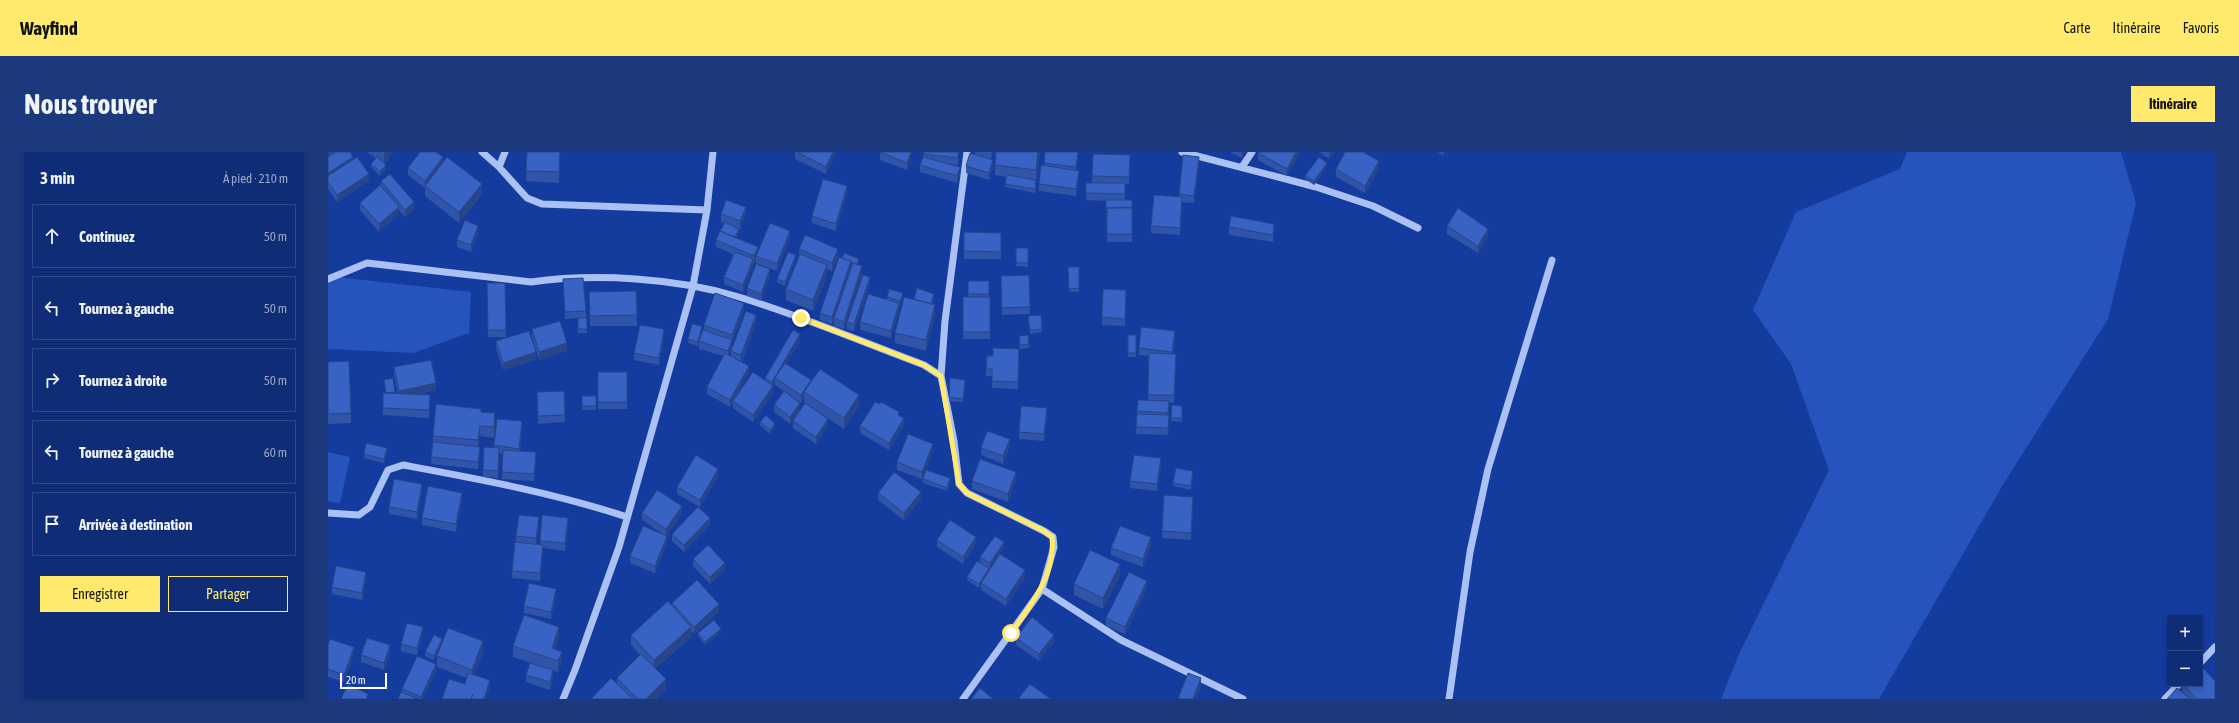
<!DOCTYPE html>
<html lang="fr">
<meta charset="utf-8">
<style>
:root{--surface:#0f2d76;--page:#1d397e;--text:#f1f3f6;--muted:#9ba8c5;--line:#2f4988;--accent:#ffea6e}
body{margin:0;font-family:"Asap Condensed",sans-serif;background:var(--page);color:var(--text)}
.controls{position:absolute;right:12px;bottom:12px;display:grid;overflow:hidden;border-radius:0px;box-shadow:0 2px 6px #0003}
.controls button{width:36px;height:36px;display:grid;place-items:center;padding:0;border:0;border-bottom:1px solid var(--line);background:var(--surface);color:var(--text);font:20px sans-serif}
.scale{position:absolute;left:12px;bottom:10px;width:47px;box-sizing:border-box;padding-left:4px;border:2px solid #fff;border-top:0;font-size:11px;line-height:14px;white-space:nowrap;color:#fff;-webkit-text-stroke:3px #143c9e;paint-order:stroke}
.stop{position:absolute;width:12px;height:12px;margin:-9px;border:3px solid #ffea6e;border-radius:50%;background:#fff}
.stop.end{background:#ffea6e;border-color:#fff;box-shadow:0 1px 4px #0008}
.list{margin:0;padding:0;list-style:none}
h2{display:flex;justify-content:space-between;align-items:center;height:52px;margin:0;padding:0 16px;font-size:17px}
h2 small{font-size:13px;font-weight:400;color:var(--muted)}
.list li{display:grid;grid-template-columns:26px 1fr auto;gap:12px;align-items:center;box-sizing:border-box;height:64px;margin:0 8px 8px;padding:0 8px;border:1px solid var(--line);border-radius:0px}
.list b{display:block;font-size:15px;white-space:nowrap}
.list em{font-size:13px;font-style:normal;color:var(--muted)}
.actions{display:flex;gap:8px;padding:12px 16px}
.actions a{flex:1;padding:9px 0;border:1px solid var(--accent);border-radius:0px;text-align:center;font-size:14px;color:var(--accent)}
.actions .main{background:var(--accent);color:#111}
.icon{flex:none;width:22px;height:22px;fill:none;stroke:currentColor;stroke-width:2;stroke-linecap:round;stroke-linejoin:round}
.map{position:relative;flex:none;width:1887px;height:547px;overflow:hidden;border-radius:0px}
header{display:flex;align-items:center;gap:24px;box-sizing:border-box;height:56px;padding:0 20px;background:var(--accent);color:#111}
header strong{font-size:19px}
nav{display:flex;gap:22px;margin-inline-start:auto;font-size:14px}
.intro{display:flex;align-items:center;justify-content:space-between;box-sizing:border-box;height:96px;padding:0 24px}
h1{margin:0;font-size:28px}
.button{padding:10px 18px;border-radius:0px;background:var(--accent);color:#111;font-size:14px;font-weight:700}
main{display:flex;gap:24px;padding:0 24px}
aside{flex:1;background:var(--surface);border-radius:0px;box-shadow:0 2px 6px #0003}
.map>svg:first-child{display:block}
.green{fill:#2754bc}
.lines{fill:none;stroke-linecap:round;stroke-linejoin:round}
.minor{stroke:#abc1f4;stroke-width:7}
.wall{fill:#3054a8}
.shaded-wall{fill:#274588}
.building{fill:#3862c3;stroke:#274588}
.route{stroke:#ffea6e;stroke-width:5}
</style>
<header>
<strong>Wayfind</strong>
<nav><a>Carte</a><a>Itinéraire</a><a>Favoris</a></nav>
</header>
<div class="intro"><h1>Nous trouver</h1><a class="button">Itinéraire</a></div>
<main>
<aside>
<h2>3 min<small>À pied · 210 m</small></h2>
<ul class="list">
<li><svg class="icon" aria-label="ahead" viewBox="0 0 24 24"><path d="M12 20V5M6 11l6-6 6 6"/></svg><div><b>Continuez</b></div><em>50 m</em></li>
<li><svg class="icon" aria-label="left" viewBox="0 0 24 24"><path d="M17 20v-9H6M10 6l-5 5 5 5"/></svg><div><b>Tournez à gauche</b></div><em>50 m</em></li>
<li><svg class="icon" aria-label="right" viewBox="0 0 24 24"><path d="M7 20v-9h11M14 6l5 5-5 5"/></svg><div><b>Tournez à droite</b></div><em>50 m</em></li>
<li><svg class="icon" aria-label="left" viewBox="0 0 24 24"><path d="M17 20v-9H6M10 6l-5 5 5 5"/></svg><div><b>Tournez à gauche</b></div><em>60 m</em></li>
<li><svg class="icon" aria-label="arrive" viewBox="0 0 24 24"><path d="M6 21V4h12l-3 4 3 4H6"/></svg><div><b>Arrivée à destination</b></div></li>
</ul>
<div class="actions"><a class="main">Enregistrer</a><a>Partager</a></div>
</aside>
<div class="map">
<svg width="1887" height="547" viewBox="0 0 1887 547">
<rect width="100%" height="100%" fill="#143c9e"/>
<path class="green" d="M1579,0H1793L1808,51L1780,167L1676,331L1551,547H1393L1411,502L1501,318L1463,212L1425,158L1468,60L1572,17Z
M0,124L143,140L141,181L85,201L0,197Z
M0,300L22,305L12,351L0,349Z"/>
<g class="lines">
<path class="minor" d="M154,0L171,15L177,0
M854,0L988,35L1045,54L1090,76
M171,15L199,46L214,52L379,58
M914,15L924,0
M0,127L39,111L203,130C268,121 348,126 411,145C474,164 534,190 596,213L613,224L626,289L631,332L639,341L716,379L725,385L726,395L714,437L635,547
M613,224L617,169L639,0
M0,361L31,363L42,355L60,318L75,313C150,327 227,341 299,365
M714,437L793,488L915,547
M1872,511L1887,495
M235,547L247,518L291,395L365,134L379,58L385,0
M1121,547L1142,400L1160,317L1224,108
M1837,547L1851,532"/>
</g>
<path class="wall" d="M0,0L25,8L41,29L9,50L0,37Z
M39,0H65L57,12L58,17L52,24L43,15V12L48,6Z
M199,0H232L231,31L198,29Z
M467,0H508V1L498,22L467,7Z
M552,0H583V6L579,18L552,8Z
M596,0H631L630,13L619,12L632,23L629,31L592,20V13L595,5Z
M647,0H664L663,8L665,16L661,28L638,21V14L647,3Z
M668,0H712L707,41L677,35L678,25L667,23V13Z
M750,0L748,18L751,26L748,44L711,39V32L716,14V11Z
M902,0H917L914,6Z
M930,0H972L959,24L930,8Z
M992,0H1007L1001,7Z
M1110,0H1118L1115,4Z
M765,2L802,3L801,32H797V48H804V90H779L778,49L758,48V31H764Z
M115,10L154,43L131,71L97,44V36L80,23V16Z
M871,12L866,51L854,50L852,83L823,81V74L851,45V42Z
M999,15L986,33L977,27V24Z
M1051,16L1037,41L1008,25V17Z
M53,29L86,57L77,65L71,58V62L51,80L32,58V51L53,35Z
M519,41L508,79L484,71V64Z
M393,62H418L412,77L406,74L411,80L408,86L430,100L462,87L449,119L428,111V106L426,111H425V114L415,140L396,132V125L405,102L388,95V88L396,71L393,70Z
M1119,74L1160,84L1150,101L1119,82Z
M901,75L946,79L945,90L901,83Z
M636,80L673,81V107H636Z
M150,81L143,100L129,95V88Z
M688,96H700V115L688,114Z
M471,97L510,104L504,119L499,117V124L485,159L458,148V137L471,103Z
M514,106L531,111L530,113L534,122L516,177L506,174V166L518,132L504,172L492,168V161Z
M468,107L457,134L449,130V127Z
M740,115H751V140H741Z
M701,123L702,162L674,163L673,124Z
M442,125L433,149L419,144V136Z
M235,127L258,159V166H259V181H250V166L237,167Z
M640,129H661V145H662V187H635V145H640Z
M159,131H177L178,185H160Z
M542,132L526,179L519,177V170Z
M308,139L309,174H262L261,140Z
M575,144L572,153H571V158L563,186L532,178V170L559,147V145Z
M798,145L797,174L774,173V165Z
M606,146L604,152L607,163L598,199L567,191V181L586,147Z
M416,159L404,190V195L401,203L403,204V199L428,170L414,210L421,221L407,245L437,228V226L472,189L458,212L483,230L531,254L516,277L476,250V245L473,251L447,233V232L445,234V241L425,270L405,256V250L402,255L379,242V235L395,204L371,197V189L376,179V173Z
M700,164L714,177V180L702,182Z
M204,177L239,199L211,208L204,185Z
M374,178L370,194L360,191V187Z
M800,183H808V205H800Z
M691,184L701,192V196L692,197Z
M336,185L331,213L306,208V201Z
M847,186L845,202H848L846,251L841,250L840,283L808,282L810,248H820L821,204L811,203V196Z
M168,189L208,208L175,218L168,196Z
M691,197L690,237L664,236V224H658V217L665,204Z
M0,210L23,261V271L0,272Z
M66,215L108,238L87,243L102,251L101,266L55,263V256L58,241L56,228L67,240V242H70L66,223Z
M270,220H299V257H270Z
M637,232L635,250L621,249V245Z
M209,240L237,263V270L210,272Z
M254,244H268V258H254Z
M446,253L472,258L500,274L488,292L465,276V269L470,260L462,272L446,260Z
M844,253L854,254V270L843,269Z
M153,260L167,272L166,286L152,284L150,295L152,302L150,317L103,312L105,284Z
M571,264L576,273L561,298L532,281V274Z
M719,264L716,289L691,287V280Z
M432,270L447,275L442,282L432,273Z
M194,277L192,299L208,307L206,329L174,327L175,302L171,301L170,326L155,325V318L166,296V293Z
M682,294L675,312L653,303V296Z
M605,299L594,327L569,318V310Z
M59,300L56,311L36,306V302Z
M833,313L829,339L802,336V329Z
M865,323L863,338L845,334V331Z
M390,324L372,355L349,342V335Z
M595,327L622,330L619,339L595,331Z
M688,328L680,350L644,337V329Z
M94,340L89,367L61,362V355Z
M550,341L593,347L576,368L550,348Z
M134,348L128,380L94,373V366Z
M865,352L863,388L834,386V379Z
M314,361H354L339,384V391L327,421L302,411V404L333,381L314,368Z
M211,372L208,392H212V389L240,373L237,399L215,396L212,429L184,426V419L188,390V384Z
M382,373L356,400L344,389V382Z
M609,388L648,392L635,412L609,395Z
M823,393L815,415L783,403V396Z
M676,397L672,402L697,426L678,454L653,438V432L651,436L639,428V425L652,411V405Z
M365,407L397,418L382,432L365,414Z
M792,423L775,457L746,443V432Z
M38,427L34,448L4,442V435Z
M819,436L797,482L778,474V466Z
M228,444L223,467L196,461V454Z
M344,451L391,460L366,482L363,479V485L327,517L338,538L328,547H263L289,532V526L312,503L303,493V483L344,454Z
M370,481H393L377,493L370,484Z
M95,482L89,503L73,499V492Z
M231,485L227,498L234,511L230,520L185,505V494Z
M688,486L726,490L711,509L688,493Z
M114,491L155,500L146,523L162,535L137,532L139,526L109,515V504L114,492L106,508L97,504V500Z
M0,493L26,502L16,530L0,525Z
M62,501L56,518L33,510V503Z
M108,519L95,547H70L74,540V537Z
M198,523L225,526L222,538L198,530Z
M1854,532L1887,547H1862L1854,539Z"/>
<path class="shaded-wall" d="M0,0H8L0,5Z
M57,0H65L56,12V2Z
M505,0H508V1L498,22V15Z
M583,0V6L579,18V11Z
M630,0H631L630,13Z
M710,0H712L708,29V18Z
M914,0H917L914,6Z
M968,0H972L959,24V17Z
M1001,0H1007L1001,7Z
M1115,0H1118L1115,4Z
M25,5V12L0,28V21Z
M115,5V13L97,34V29Z
M871,5V12L866,51V44Z
M665,8V16L661,28V21Z
M1051,9V16L1037,41V34Z
M999,11V15L986,33V29Z
M58,13V17L52,24V20Z
M632,15V23L629,31V24Z
M751,19V26L748,44V37Z
M41,22V29L9,50V43Z
M154,32V43L131,71V60Z
M519,34V41L508,79V72Z
M854,45V53L852,83V76Z
M86,50V57L77,65V58Z
M71,55V62L51,80V72Z
M418,55V62L412,77V69Z
M946,72V79L945,90V83Z
M150,74V81L143,100V93Z
M411,77V80L407,90V86Z
M1160,77V84L1150,101V94Z
M462,79V87L449,119V112Z
M430,95V102L428,104V106L426,111V104Z
M510,97V104L504,119V111Z
M468,103V107L457,134V130Z
M425,107V114L415,140V133Z
M523,109V116L504,172V165Z
M499,113V124L485,159V148Z
M534,114V122L516,177V170Z
M442,117V125L433,149V142Z
M542,125V132L526,179V172Z
M575,141V144L572,153V149Z
M606,142V146L603,156V152Z
M416,151V159L404,190V183Z
M571,151V158L563,186V179Z
M607,153V163L598,199V188Z
M428,163V170L413,210V203Z
M374,174V178L370,194V190Z
M336,177V185L331,213V206Z
M847,179V186L844,207V200Z
M472,182V189L449,228L447,226V232L445,234V241L425,270V263L444,236V230Z
M404,188V195L400,206V199Z
M239,191V199L211,208V200Z
M208,200V208L175,218V211Z
M421,214V221L402,255V248Z
M483,228V235L476,240V245L473,251V243Z
M108,231V238L71,246V239Z
M531,243V254L516,277V266Z
M472,251V258L462,272V265Z
M719,256V264L716,289V282Z
M167,261V272L166,286V275Z
M576,266V273L561,298V291Z
M500,267V274L488,292V285Z
M194,269V277L191,304V297Z
M447,272V275L442,282V278Z
M152,274V284L150,299V288Z
M682,287V294L675,312V304Z
M605,292V299L594,327V320Z
M152,295V302L150,317V310Z
M59,296V300L56,311V307Z
M833,306V313L829,339V332Z
M390,317V324L372,355V348Z
M865,319V323L863,338V334Z
M688,320V328L680,350V342Z
M622,326V330L619,339V336Z
M94,332V340L89,367V360Z
M593,340V347L576,368V361Z
M134,341V348L128,380V372Z
M865,345V352L863,388V381Z
M354,354V361L338,385V377Z
M211,365V372L208,393V386Z
M240,366V373L237,399V391Z
M382,366V373L356,400V393Z
M339,384V391L327,421V414Z
M648,385V392L635,412V405Z
M823,385V393L815,415V407Z
M676,390V397L662,418V411Z
M215,393V400L212,429V421Z
M397,411V418L382,432V425Z
M792,412V423L775,457V446Z
M661,416V420L653,431V432L651,436V432Z
M697,418V426L678,454V447Z
M38,420V427L34,448V441Z
M819,429V436L797,482V475Z
M228,437V444L223,467V460Z
M391,452V460L366,482V475Z
M95,475V482L89,503V496Z
M231,475V485L224,507V496Z
M363,475V485L326,518V508Z
M393,477V481L377,493V490Z
M726,483V490L711,509V502Z
M114,487V491L106,508V504Z
M155,489V500L144,528V518Z
M62,493V501L56,518V511Z
M26,495V502L16,530V523Z
M234,500V511L230,520V509Z
M108,512V519L95,547H93V545Z
M225,518V526L222,538V530Z
M873,526V537L869,547H865Z
M338,527V538L328,547H318Z
M162,528V535L158,547H156Z"/>
<path class="building" d="M8,0H22L25,5L0,21V5Z
M92,0H108L115,5L97,29L80,16Z
M199,0H232L231,20L198,19Z
M469,0H505L498,15Z
M552,0H583L579,11Z
M596,0H630V6L595,2Z
M668,0H710L708,18L667,13Z
M717,0H750L748,15L716,11Z
M930,0H968L959,17L930,1Z
M1017,0H1035L1051,9L1037,34L1008,17Z
M642,1L665,8L661,21L638,14Z
M765,2L802,3L801,25L764,24Z
M855,3L871,5L866,44L851,42Z
M29,5L41,22L9,43L0,30V24Z
M49,5L58,13L52,20L43,12Z
M119,5L154,32L131,60L97,34Z
M595,5L632,15L629,24L592,13Z
M991,5L999,11L986,29L977,24Z
M713,13L751,19L748,37L711,32Z
M62,22L86,50L77,58L53,29Z
M679,23L708,28L707,37L677,32Z
M495,27L519,34L508,72L484,64Z
M758,31H797V42L758,41Z
M52,33L71,55L51,72L32,51Z
M826,43L854,45L852,76L823,74Z
M398,48L418,55L412,69L393,62Z
M778,48H804V55L778,56Z
M779,56H804V82H779Z
M1130,56L1160,77L1150,94L1119,74Z
M903,64L946,72L945,83L901,75Z
M137,68L150,74L143,93L129,88Z
M397,70L411,77L407,85L392,79Z
M442,71L462,79L449,112L428,104Z
M392,79L430,95L426,104L388,88Z
M636,80L673,81V100L636,99Z
M477,83L510,97L504,111L471,97Z
M688,96H700V111H688Z
M407,100L425,107L415,133L396,125Z
M460,100L468,103L457,130L449,127Z
M516,101L531,107L529,112L523,110V109L514,106Z
M472,102L499,113L485,148L458,137Z
M511,105L523,109L504,165L492,161Z
M525,111L534,114L516,170L506,166Z
M428,112L442,117L433,142L419,136Z
M740,115H751V136L741,137Z
M535,123L542,125L526,172L519,170Z
M701,123L702,155L674,156L673,124Z
M255,126L258,159L237,160L235,127Z
M640,129H661V142H640Z
M159,131H177L178,178H160Z
M589,136L606,142L603,152L586,147Z
M561,137L575,141L572,149L559,145Z
M775,137L798,138L797,167L774,165Z
M308,139L309,163L262,164L261,140Z
M387,141L416,151L404,183L376,173Z
M540,142L571,151L563,179L532,170Z
M576,145L607,153L598,188L567,181Z
M635,145H662V180H635Z
M418,159L428,163L413,203L403,199Z
M713,163L714,177L702,178L700,164Z
M250,166H259V177H250Z
M232,169L239,191L211,200L204,177Z
M364,172L374,174L370,190L360,187Z
M312,173L336,177L331,206L306,201Z
M813,175L847,179L844,200L811,196Z
M375,178L404,188L400,199L371,189Z
M465,178L472,182L444,230L437,226Z
M201,179L208,200L175,211L168,189Z
M700,183L701,192L692,193L691,184Z
M800,183H808V201H800Z
M665,196L691,197L690,230L664,229V217H658L659,204H665Z
M397,201L421,214L402,248L379,235Z
M821,201L848,202L846,243H820Z
M103,208L108,231L71,239L66,215Z
M21,209L23,261L0,262V210Z
M457,211L483,228L473,243L447,226Z
M492,217L531,243L516,266L476,240Z
M270,220H299V250H270Z
M425,220L445,234L425,263L405,249Z
M65,226L67,240L58,241L56,228Z
M622,226L637,228L635,247L621,245Z
M236,239L237,263L210,264L209,240Z
M456,239L472,251L462,265L446,253Z
M55,241L102,243L101,258L55,256Z
M254,244H268V254H254Z
M810,248L841,249L840,261L809,259Z
M547,250L552,252L553,250L571,260L570,263L576,266L561,291L532,274Z
M477,251L500,267L488,285L465,269Z
M108,252L153,257V260L167,261L166,275L152,274L150,288L105,284Z
M844,253L854,254V266H843Z
M693,254L719,256L716,282L691,280Z
M809,262L841,263L840,276L808,275Z
M438,263L447,272L442,278L432,270Z
M169,267L194,269L191,297L166,293Z
M659,279L682,287L675,304L653,296Z
M580,282L605,292L594,320L569,310Z
M105,290L152,295L150,310L103,305Z
M38,291L59,296L56,307L36,302Z
M156,295L171,296L170,319L155,318Z
M175,298L208,300L206,322L174,320Z
M368,303L390,317L372,348L349,335Z
M806,303L833,306L829,332L802,329Z
M652,307L688,320L680,342L644,329Z
M848,316L865,319L863,334L845,331Z
M598,318L622,326L619,336L595,327Z
M566,320L593,340L576,361L550,341Z
M66,327L94,332L89,360L61,355Z
M100,334L134,341L128,372L94,366Z
M329,338L354,354L338,377L314,361Z
M836,343L865,345L863,381L834,379Z
M370,355L382,366L356,393L344,382Z
M191,363L211,365L208,386L188,384Z
M214,363L240,366L237,391L212,389Z
M622,368L648,385L635,405L609,388Z
M315,374L339,384L327,414L302,404Z
M792,374L823,385L815,407L783,396Z
M667,384L676,390L662,411L652,405Z
M187,390L215,393L212,421L184,419Z
M380,393L397,411L382,425L365,407Z
M762,398L792,412L775,446L746,432Z
M672,402L697,418L678,447L653,431Z
M649,409L661,416L651,432L639,425Z
M8,414L38,420L34,441L4,435Z
M801,420L819,429L797,475L778,466Z
M369,428L391,452L366,475L344,451Z
M201,431L228,437L223,460L196,454Z
M340,449L363,475L326,508L303,483Z
M196,463L231,475L224,496L234,500L230,509L185,494Z
M704,465L726,483L711,502L688,486Z
M386,468L393,477L377,490L370,481Z
M79,471L95,475L89,496L73,492Z
M120,476L155,489L144,518L109,504Z
M106,483L114,487L106,504L97,500Z
M39,486L62,493L56,511L33,503Z
M2,487L26,495L16,523L0,517V493Z
M313,502L338,527L318,547H310L289,526Z
M89,504L108,512L93,545L74,537Z
M202,511L225,518L222,530L198,523Z
M1873,514L1887,529V547H1869L1854,532H1872V515Z
M140,521L162,528L156,547H143L145,542L143,547H114L121,527L137,532Z
M860,521L873,526L865,547H850Z
M283,526L305,547H263Z
M20,532L40,542L38,547H13Z
M702,532L723,547H690Z
M652,536L665,547H643Z
M1849,536L1862,547H1839Z
M73,540L90,547H70Z"/>
<g class="lines">
<path class="route" d="M473,166L596,213L613,224L631,332L639,341L716,379L724,385C728,422 703,453 683,481"/>
</g>
</svg>
<div class="controls">
<button>+</button>
<button>−</button>
</div>
<div class="scale">20 m</div>
<div class="stop" style="left:683px;top:481px"></div>
<div class="stop end" style="left:473px;top:166px"></div>
</div>
</main>
